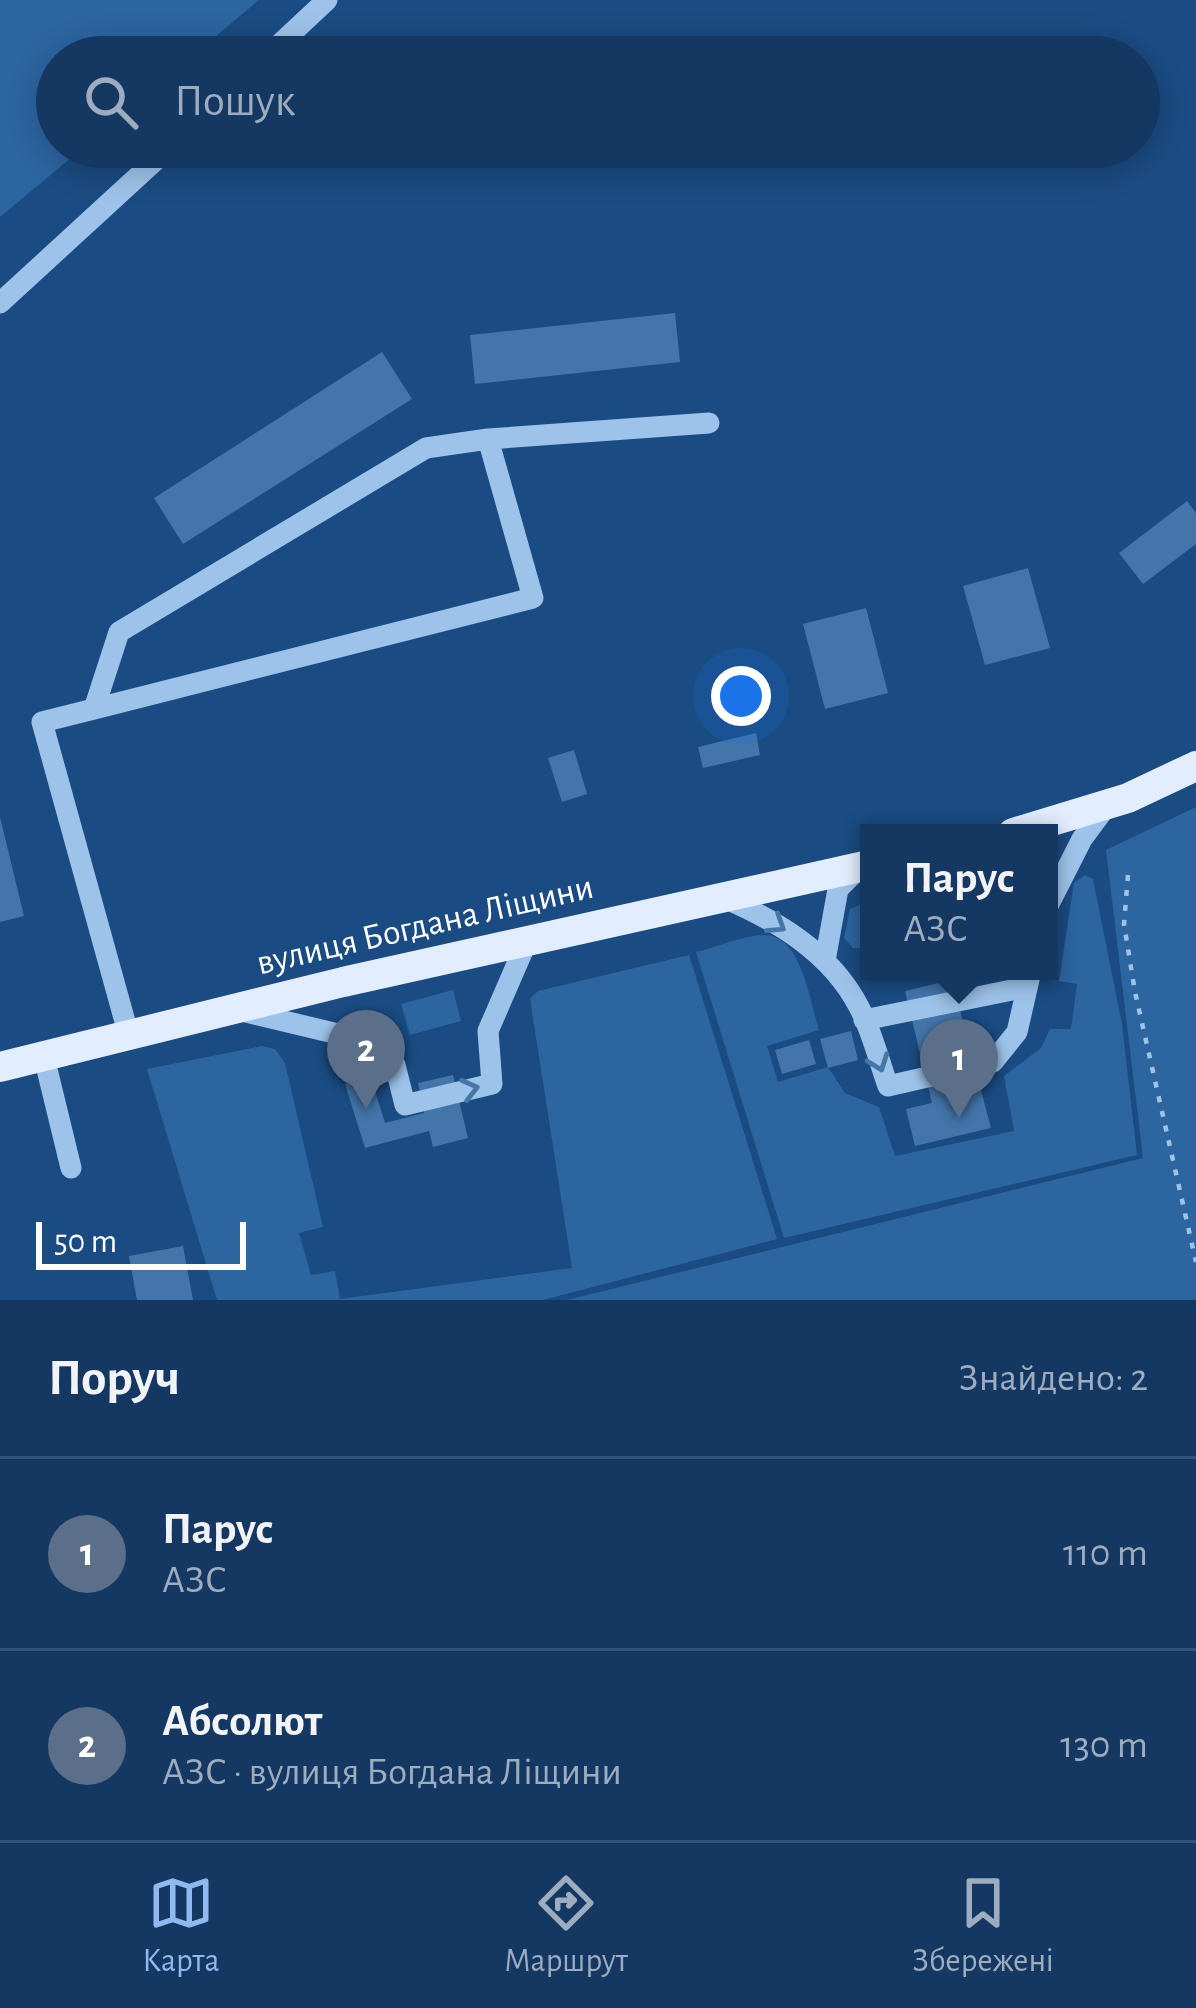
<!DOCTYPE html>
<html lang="uk">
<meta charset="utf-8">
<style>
:root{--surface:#143862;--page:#21436b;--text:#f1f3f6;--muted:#9dacbe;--line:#335277;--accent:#90b9f0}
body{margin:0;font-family:"Alegreya Sans",sans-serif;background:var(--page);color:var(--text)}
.scale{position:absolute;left:36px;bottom:30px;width:210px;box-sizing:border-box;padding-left:12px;border:6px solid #fff;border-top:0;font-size:33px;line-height:42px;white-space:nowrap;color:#fff;-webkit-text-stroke:9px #1a4b82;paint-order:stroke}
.you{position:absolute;left:741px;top:696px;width:42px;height:42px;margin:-30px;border:9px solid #fff;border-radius:50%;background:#1a73e8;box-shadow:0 0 0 18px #1a73e833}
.badge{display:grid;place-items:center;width:78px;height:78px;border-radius:50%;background:var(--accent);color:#fff;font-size:39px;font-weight:700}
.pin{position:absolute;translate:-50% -99px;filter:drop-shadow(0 3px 6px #0008)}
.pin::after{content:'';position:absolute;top:63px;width:42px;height:36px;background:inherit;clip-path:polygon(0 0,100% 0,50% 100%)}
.popup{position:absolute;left:860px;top:824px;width:198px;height:156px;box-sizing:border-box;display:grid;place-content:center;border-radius:0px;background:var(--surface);filter:drop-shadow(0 3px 9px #0005);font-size:39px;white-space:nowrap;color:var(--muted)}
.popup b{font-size:45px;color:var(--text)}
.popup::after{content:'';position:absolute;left:50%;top:100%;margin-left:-24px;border:24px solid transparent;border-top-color:var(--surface)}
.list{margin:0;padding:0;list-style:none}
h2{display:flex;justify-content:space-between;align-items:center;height:156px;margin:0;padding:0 48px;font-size:51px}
h2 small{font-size:39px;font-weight:400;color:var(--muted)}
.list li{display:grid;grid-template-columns:78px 1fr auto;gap:36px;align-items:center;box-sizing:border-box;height:192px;padding:0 48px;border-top:3px solid var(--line)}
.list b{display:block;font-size:45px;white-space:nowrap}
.list p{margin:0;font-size:39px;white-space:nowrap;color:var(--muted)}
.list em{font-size:39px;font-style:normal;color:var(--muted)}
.icon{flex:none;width:66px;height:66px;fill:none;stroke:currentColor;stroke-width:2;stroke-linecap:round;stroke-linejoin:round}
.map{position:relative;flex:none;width:1196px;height:1300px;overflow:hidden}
.search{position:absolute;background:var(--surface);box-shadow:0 6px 30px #0003;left:36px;right:36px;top:36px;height:132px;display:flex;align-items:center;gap:30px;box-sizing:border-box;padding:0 42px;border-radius:66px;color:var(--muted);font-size:45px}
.sheet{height:540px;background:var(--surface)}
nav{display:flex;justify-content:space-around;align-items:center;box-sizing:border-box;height:168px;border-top:3px solid var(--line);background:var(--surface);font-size:33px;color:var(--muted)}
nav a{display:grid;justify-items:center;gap:6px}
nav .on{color:var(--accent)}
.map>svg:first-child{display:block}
.green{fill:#2d65a1}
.building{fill:#4375ab}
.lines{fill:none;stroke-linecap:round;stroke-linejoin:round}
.path{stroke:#9ec3eb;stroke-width:4.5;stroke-dasharray:6 9;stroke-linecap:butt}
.minor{stroke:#9ec3eb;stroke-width:21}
.major{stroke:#e2eeff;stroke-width:30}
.oneway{stroke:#4875a7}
.labels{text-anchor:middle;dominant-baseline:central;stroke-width:9;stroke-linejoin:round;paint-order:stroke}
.street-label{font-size:36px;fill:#fff;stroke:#1a4b82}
</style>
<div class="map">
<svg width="1196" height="1300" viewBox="0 0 1196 1300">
<rect width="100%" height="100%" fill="#1a4b82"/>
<path class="green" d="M0,0H259L191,57H57V147H84L0,217Z
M1196,807V1300H567L1143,1158L1106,850Z
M1085,875L1093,879L1122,1024L1137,1155L784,1238L696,952C717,947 741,936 763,935C802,934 810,1002 819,1030L767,1046L778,1082L828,1067L845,1093L879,1107L895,1156L1014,1131L1004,1076L1041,1048L1050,1029H1071L1077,984L1059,981L1074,883Z
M869,901V948H853L844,938L850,909Z
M689,955L777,1239L543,1300H217L147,1069L262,1046L275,1049L285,1063L323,1227L299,1233L311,1275L335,1271L340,1299L572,1268L530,999L538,991Z
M453,990L461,1021L410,1035L401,1004Z"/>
<path class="building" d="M675,313L680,362L475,384L470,335Z
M382,352L412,399L183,544L154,498Z
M1187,501L1196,513V544L1143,584L1119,553Z
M1028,568L1050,648L985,665L963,586Z
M866,608L888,693L825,709L803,624Z
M756,733L760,755L703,768L698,747Z
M574,750L587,794L562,802L548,758Z
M0,817L24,916L0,922Z
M952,980L991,1128L915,1146L906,1109L932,1103L905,991Z
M851,1031L858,1060L828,1068L820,1039Z
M809,1040L816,1064L782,1074L775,1050Z
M370,1075L385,1123L424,1113L418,1083L453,1075L468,1138L433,1147L429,1131L365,1148L345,1084Z
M183,1246L193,1300H137L129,1256Z"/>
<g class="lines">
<path class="path" d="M1128,875L1124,924L1135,992L1196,1262"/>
<path class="minor" d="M266,57L327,0
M0,303L170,147
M488,439L533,598L94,709L119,632L426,448L488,439L709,423
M94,709L42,722L129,1036
M724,898C778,921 831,953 859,1007C872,1031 879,1061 888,1086L993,1062L1017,1032L1031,971
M1049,904L1082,839L1108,804
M825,961L838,889L858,869
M242,1011L384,1045L395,1065L405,1105L492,1084L488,1031L527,941
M864,1020L1027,987
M44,1057L71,1168"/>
<path class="major" d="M1013,833L1128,798L1196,766
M0,1067L343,982L869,865"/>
</g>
<defs><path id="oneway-chevron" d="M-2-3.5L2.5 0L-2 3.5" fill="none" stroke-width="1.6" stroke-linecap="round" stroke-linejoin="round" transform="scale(3)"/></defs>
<g class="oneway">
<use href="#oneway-chevron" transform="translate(777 925) rotate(33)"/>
<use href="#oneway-chevron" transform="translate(879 1063) rotate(70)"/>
<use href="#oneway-chevron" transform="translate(470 1089) rotate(-14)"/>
</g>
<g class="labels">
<g class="street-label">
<text transform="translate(425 925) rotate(-13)">вулиця Богдана Ліщини</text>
</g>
</g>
</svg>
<div class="scale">50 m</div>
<div class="you"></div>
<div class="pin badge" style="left:959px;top:1118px;background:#5c6f8a">1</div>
<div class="popup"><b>Парус</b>АЗС</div>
<div class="pin badge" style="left:366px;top:1109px;background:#5c6f8a">2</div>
<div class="search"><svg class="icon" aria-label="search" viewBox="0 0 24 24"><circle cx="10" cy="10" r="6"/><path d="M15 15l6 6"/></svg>Пошук</div>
</div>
<section class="sheet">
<h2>Поруч<small>Знайдено: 2</small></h2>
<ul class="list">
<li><span class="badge" style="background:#5c6f8a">1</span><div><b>Парус</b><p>АЗС</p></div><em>110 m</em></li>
<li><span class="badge" style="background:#5c6f8a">2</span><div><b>Абсолют</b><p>АЗС · вулиця Богдана Ліщини</p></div><em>130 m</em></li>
</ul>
</section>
<nav>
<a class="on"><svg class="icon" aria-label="map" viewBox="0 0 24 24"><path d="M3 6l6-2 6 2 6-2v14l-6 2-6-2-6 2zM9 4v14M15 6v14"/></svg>Карта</a>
<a><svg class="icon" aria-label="directions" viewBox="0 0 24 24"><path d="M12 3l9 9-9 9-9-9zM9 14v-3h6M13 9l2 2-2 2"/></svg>Маршрут</a>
<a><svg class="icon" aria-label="saved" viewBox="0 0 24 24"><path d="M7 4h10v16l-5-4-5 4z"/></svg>Збережені</a>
</nav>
